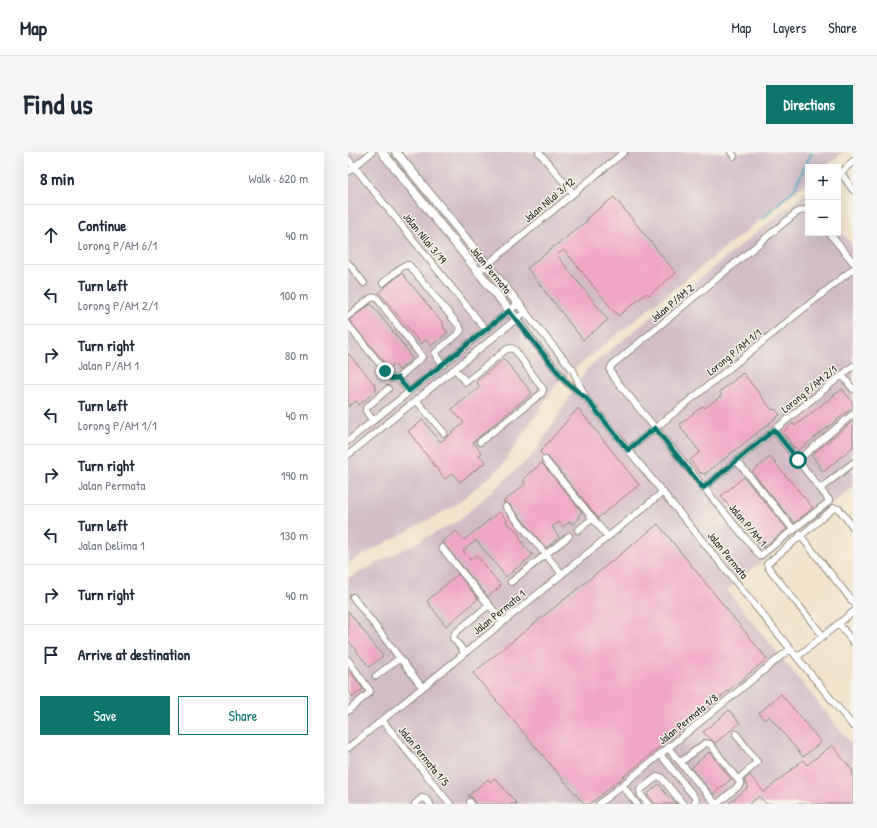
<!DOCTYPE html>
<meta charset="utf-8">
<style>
:root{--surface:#fff;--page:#f6f6f7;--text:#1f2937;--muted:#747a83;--line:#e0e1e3;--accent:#0f766e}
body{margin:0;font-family:"Patrick Hand",sans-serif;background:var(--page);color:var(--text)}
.controls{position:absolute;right:12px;top:12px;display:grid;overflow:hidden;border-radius:0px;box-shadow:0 4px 16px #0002}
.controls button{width:36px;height:36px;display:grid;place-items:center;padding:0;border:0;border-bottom:1px solid var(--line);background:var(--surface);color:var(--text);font:20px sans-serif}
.stop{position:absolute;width:12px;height:12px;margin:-9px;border:3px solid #0f766e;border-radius:50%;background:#fff}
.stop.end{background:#0f766e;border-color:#fff;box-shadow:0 1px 4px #0008}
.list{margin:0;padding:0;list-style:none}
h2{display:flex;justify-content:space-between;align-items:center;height:52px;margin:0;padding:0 16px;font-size:17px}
h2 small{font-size:13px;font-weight:400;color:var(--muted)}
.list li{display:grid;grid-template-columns:26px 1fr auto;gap:12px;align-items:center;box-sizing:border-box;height:60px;padding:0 16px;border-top:1px solid var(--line)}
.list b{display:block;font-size:15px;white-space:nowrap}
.list p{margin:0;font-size:13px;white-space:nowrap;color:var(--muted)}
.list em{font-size:13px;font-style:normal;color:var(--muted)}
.actions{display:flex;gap:8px;padding:12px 16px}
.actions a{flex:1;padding:9px 0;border:1px solid var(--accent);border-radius:0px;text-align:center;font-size:14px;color:var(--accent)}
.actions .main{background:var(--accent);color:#fff}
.icon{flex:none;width:22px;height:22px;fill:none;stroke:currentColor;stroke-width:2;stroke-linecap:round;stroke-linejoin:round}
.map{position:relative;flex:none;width:505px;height:652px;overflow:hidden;border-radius:0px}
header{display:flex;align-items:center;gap:24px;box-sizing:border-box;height:56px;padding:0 20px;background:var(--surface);border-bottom:1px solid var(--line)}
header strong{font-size:19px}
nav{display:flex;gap:22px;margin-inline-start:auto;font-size:14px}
.intro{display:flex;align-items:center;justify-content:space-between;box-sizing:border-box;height:96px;padding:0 24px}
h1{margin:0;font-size:28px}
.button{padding:10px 18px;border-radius:0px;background:var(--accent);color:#fff;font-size:14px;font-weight:700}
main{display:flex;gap:24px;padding:0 24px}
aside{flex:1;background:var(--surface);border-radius:0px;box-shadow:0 4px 16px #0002}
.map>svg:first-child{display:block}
.industrial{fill:#d2bdc6}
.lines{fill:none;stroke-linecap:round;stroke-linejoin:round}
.stream{stroke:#48adc7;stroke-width:2}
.building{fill:#efa8c5}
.minor-casing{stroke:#8f887b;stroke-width:8}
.major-casing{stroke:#8f887b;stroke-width:10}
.minor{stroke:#fff;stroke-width:6}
.major{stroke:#fff;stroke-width:8}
.route{stroke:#0f766e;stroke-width:5}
.labels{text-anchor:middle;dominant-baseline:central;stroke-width:3;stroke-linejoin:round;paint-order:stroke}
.street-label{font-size:11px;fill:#2b2b2b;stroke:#f7f3e8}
</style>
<header>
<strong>Map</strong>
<nav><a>Map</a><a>Layers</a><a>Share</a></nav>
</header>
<div class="intro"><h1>Find us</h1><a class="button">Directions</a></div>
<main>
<aside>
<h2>8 min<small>Walk · 620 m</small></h2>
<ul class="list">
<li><svg class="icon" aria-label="ahead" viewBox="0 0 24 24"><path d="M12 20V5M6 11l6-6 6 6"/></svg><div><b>Continue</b><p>Lorong P/AM 6/1</p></div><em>40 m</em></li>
<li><svg class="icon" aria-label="left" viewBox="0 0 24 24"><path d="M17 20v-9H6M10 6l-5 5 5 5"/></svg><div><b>Turn left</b><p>Lorong P/AM 2/1</p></div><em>100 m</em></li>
<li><svg class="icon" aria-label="right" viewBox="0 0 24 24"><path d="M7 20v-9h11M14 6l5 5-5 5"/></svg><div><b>Turn right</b><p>Jalan P/AM 1</p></div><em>80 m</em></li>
<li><svg class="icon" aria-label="left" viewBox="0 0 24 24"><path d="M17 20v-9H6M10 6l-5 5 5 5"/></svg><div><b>Turn left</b><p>Lorong P/AM 1/1</p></div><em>40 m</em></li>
<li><svg class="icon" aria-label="right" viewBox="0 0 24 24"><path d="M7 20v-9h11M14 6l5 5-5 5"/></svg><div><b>Turn right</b><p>Jalan Permata</p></div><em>190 m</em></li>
<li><svg class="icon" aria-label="left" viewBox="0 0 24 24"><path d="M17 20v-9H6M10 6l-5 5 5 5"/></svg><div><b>Turn left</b><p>Jalan Delima 1</p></div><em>130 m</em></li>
<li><svg class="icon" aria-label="right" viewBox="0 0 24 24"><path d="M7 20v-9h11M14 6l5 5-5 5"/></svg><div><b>Turn right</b></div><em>40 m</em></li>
<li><svg class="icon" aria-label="arrive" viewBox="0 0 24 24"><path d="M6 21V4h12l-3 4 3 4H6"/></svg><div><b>Arrive at destination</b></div></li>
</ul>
<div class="actions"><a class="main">Save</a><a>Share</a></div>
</aside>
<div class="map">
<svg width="505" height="652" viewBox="0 0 505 652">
<rect width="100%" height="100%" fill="#f7f3e8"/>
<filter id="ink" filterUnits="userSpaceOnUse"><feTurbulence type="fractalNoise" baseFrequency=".025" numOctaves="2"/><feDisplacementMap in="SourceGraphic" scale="8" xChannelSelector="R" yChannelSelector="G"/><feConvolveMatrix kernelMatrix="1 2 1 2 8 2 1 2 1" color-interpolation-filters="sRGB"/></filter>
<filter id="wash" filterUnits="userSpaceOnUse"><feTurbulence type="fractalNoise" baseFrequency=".012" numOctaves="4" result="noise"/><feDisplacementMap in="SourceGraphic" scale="16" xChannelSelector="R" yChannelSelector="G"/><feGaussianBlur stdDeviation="0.9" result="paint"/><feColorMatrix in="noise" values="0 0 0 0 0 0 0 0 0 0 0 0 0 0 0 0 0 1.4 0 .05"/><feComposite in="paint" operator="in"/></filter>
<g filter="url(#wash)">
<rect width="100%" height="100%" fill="#f3e4cb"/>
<path class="industrial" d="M0,0H496L477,15H460V29L209,231L153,315L106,354L0,411Z
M459,40L460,81H490V76L505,94V335L379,438L505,594V652H0V426L110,369L186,302L240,216Z"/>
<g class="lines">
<path class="stream" d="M414,67L446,37L464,0"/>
</g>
<g id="blocks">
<path class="building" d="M266,45L328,121L301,143L299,141L270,164L216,98L209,103L260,168L235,188L179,116L240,68L239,66Z
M54,121L96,173L95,174L100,181L83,194L78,188L73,192L31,140Z
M23,152L61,200L60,201L64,207L51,218L46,212L41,216L1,168Z
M0,201L27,233L26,234L29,238L11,253L8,249L0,255Z
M156,207L184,241L125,290L134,301L131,303L138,310L112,330L105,321L97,327L60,279L75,268L92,290L99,285L116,271L104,257L132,235L128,230Z
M395,221L424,258L427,257L432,263L357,322L352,321L342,308L352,300L333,276L334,275L332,272L355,254L357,256L374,243L371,240Z
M494,237L505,251V255L450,299L447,295L446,296L435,280L445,271L447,274Z
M230,256L291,333L250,366L200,305L195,304L192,300Z
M505,269V295L475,320L464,303Z
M422,305L465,356L446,371L404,320Z
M194,311L234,360L230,364L232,366L224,372L222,369L215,375L211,370L204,375L211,385L198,396L161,352L155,350L177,332L176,329L178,324Z
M396,325L439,377L415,396L373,344Z
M151,360L158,367L160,373L166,376L172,384L171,385L177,395L185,403L158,425L128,388L115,399L122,408L128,403L153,434L140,445L94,390L108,379L116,388Z
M310,372L419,507L242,652H236L125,521Z
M110,422L130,447L98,474L79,449Z
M0,459L35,504L21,515L0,488Z
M0,517L15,537L5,545L0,539Z
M433,542L473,590L455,605L421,564L416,568L411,561Z
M381,558L392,571L367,591L355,580Z
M484,593L505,619V652H418L411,644L401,652H380L401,635L396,628L402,623L416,640L455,608L459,613Z
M361,600L383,627L365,642L343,616Z
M147,626L169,652H127L125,646L120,644L140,627L142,630Z
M311,632L318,642L329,652H307L299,642Z"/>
</g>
</g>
<g filter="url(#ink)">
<use href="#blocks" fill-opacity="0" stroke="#8f887b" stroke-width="1"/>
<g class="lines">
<defs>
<path id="minor" d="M191,0L225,41
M383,0L386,4
M0,7L138,178
M505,9L493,21L505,38
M0,20L24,0
M481,81L505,110
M0,111L16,131
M130,120L276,0
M35,131L55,114L61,113L111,174L113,178L111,181L88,200V204L95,213
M0,164L23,146L28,145L74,205L50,226L44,227L0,173
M169,168L217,229L238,246L505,574
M108,218L118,230L159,197L163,196L167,198L195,237L194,241L132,290
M494,223L505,237
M50,226L61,239
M68,248L96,281
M25,269L18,259V256L40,237
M426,278L481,348L479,351L412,404L267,227L262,218L264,213L448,61L454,58H460
M0,289L171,151
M280,298L505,117
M0,303L177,160L225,218L237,245
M197,308L260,385
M450,308L505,262
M389,309L446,378
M355,336L505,214
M473,336L505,311
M158,355L214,422
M230,378L245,366
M452,383L505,450
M94,396L155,470
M163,430L221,384
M5,445L74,535
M491,472L505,490
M475,484L420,415L419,412L486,356L491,357L505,375
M117,501L105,486L107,481L141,453
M449,505L505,460
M0,508L22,539L20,542L0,559
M28,524L52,506
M34,568L102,652
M388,582L409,610L391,627
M0,596L315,340
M320,596L368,652
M312,602L348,647L346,652
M333,610L357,591L362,592L393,632L369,652
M274,633L289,652
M122,650L123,652
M67,652L74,646L78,647L82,652
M251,652L442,497
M300,652L293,643L292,638L309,625H313L335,652"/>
<path id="major" d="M34,0L169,168
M48,0L177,160"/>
</defs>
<use href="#minor" class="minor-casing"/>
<use href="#major" class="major-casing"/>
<use href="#minor" class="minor"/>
<use href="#major" class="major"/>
</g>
</g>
<g class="lines" filter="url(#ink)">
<path class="route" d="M37,219L44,227L50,226L61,239L161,159L217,229L238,246L280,298L307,276L355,336L426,278L450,308"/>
</g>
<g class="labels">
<g class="street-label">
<text transform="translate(201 48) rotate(-40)">Jalan Nilai 3/12</text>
<text transform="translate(77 86) rotate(51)">Jalan Nilai 3/19</text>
<text transform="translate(143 118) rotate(51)">Jalan Permata</text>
<text transform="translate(324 151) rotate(-40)">Jalan P/AM 2</text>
<text transform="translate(386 200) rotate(-39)">Lorong P/AM 1/1</text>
<text transform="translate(461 237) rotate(-39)">Lorong P/AM 2/1</text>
<text transform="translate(400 373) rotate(50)">Jalan P/AM 1</text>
<text transform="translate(380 403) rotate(51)">Jalan Permata</text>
<text transform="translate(151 460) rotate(-39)">Jalan Permata 1</text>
<text transform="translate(340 567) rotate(-39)">Jalan Permata 1/8</text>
<text transform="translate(76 604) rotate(51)">Jalan Permata 1/5</text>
</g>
</g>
</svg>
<div class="controls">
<button>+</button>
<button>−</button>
</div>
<div class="stop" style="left:450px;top:308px"></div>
<div class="stop end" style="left:37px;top:219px"></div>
</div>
</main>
